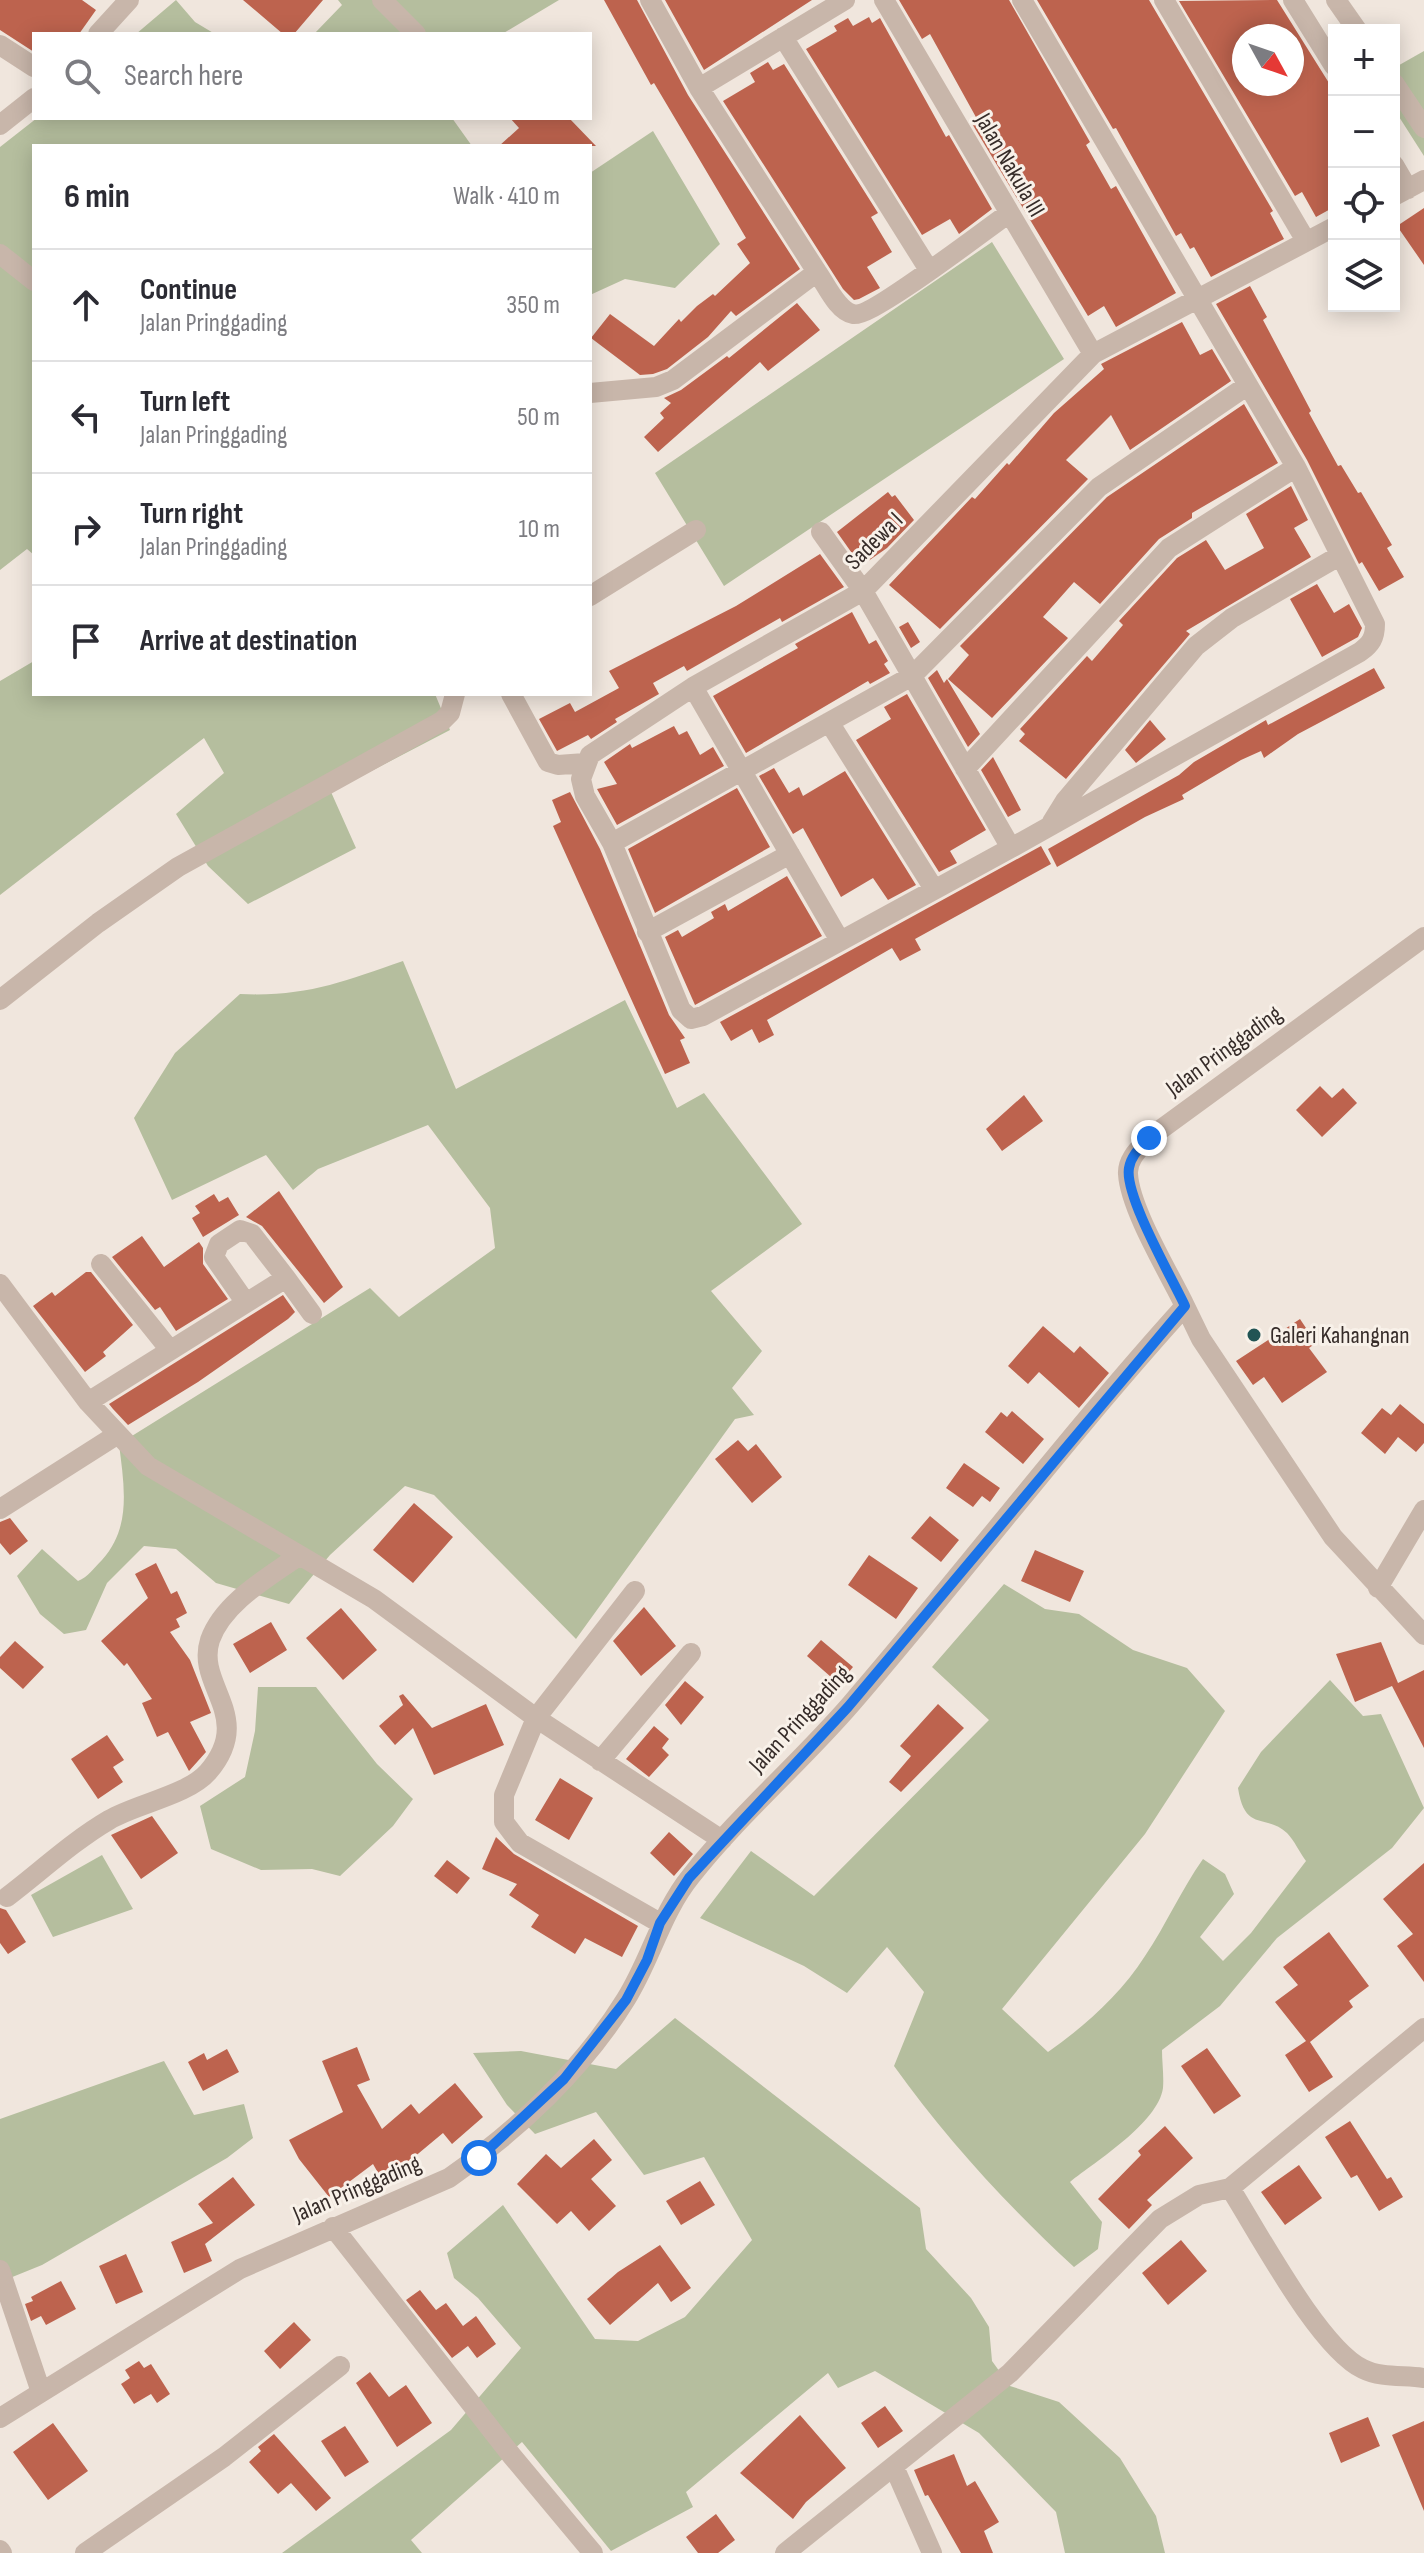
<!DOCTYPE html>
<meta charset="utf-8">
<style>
:root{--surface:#fff;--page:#f7f7f7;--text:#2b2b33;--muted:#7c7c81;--line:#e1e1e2}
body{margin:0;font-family:"Sofia Sans Condensed",sans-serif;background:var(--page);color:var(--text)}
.controls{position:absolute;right:24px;top:24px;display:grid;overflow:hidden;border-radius:0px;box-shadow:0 4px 20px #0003}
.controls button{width:72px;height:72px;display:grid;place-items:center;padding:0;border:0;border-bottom:2px solid var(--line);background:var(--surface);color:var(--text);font:40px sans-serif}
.compass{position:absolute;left:1232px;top:24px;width:72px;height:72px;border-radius:50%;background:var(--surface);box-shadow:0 4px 20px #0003;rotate:130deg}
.stop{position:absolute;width:24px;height:24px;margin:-18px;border:6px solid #1a73e8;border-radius:50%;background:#fff}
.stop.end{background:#1a73e8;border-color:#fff;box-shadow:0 2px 8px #0008}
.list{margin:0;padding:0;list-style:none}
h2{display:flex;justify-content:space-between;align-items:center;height:104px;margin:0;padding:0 32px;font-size:34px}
h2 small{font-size:26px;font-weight:400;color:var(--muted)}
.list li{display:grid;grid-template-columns:52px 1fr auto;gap:24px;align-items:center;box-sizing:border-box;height:112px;padding:0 32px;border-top:2px solid var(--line)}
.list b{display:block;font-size:30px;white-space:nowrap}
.list p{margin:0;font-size:26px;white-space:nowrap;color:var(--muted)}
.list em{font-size:26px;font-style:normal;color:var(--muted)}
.icon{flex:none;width:44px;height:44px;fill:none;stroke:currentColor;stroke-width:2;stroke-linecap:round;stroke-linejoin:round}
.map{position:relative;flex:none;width:1424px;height:2553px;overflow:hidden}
.search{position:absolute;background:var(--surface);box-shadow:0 4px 20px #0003;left:32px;top:32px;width:560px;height:88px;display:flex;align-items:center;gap:20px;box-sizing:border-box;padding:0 28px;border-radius:0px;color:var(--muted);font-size:30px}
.panel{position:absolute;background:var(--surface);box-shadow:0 4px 20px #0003;left:32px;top:144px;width:560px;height:552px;border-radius:0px}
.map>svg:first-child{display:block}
.green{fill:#b5be9e}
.building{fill:#bd634e;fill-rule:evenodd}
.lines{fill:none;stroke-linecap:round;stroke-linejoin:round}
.minor{stroke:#c8b6aa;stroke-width:20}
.route{stroke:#1a73e8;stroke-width:10}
.poi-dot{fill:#215454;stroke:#f8f1e9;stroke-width:3}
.labels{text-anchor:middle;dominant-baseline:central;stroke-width:6;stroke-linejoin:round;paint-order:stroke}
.street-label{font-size:24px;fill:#362c29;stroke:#f8f1e9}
.poi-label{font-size:24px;fill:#362c29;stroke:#f8f1e9;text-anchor:start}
</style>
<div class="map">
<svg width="1424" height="2553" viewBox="0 0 1424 2553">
<rect width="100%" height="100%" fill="#f0e6dd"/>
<path class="green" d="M176,0L195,22L215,34H136Z
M338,0H559L502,34H314L342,5Z
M1424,51V156L1394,109V68Z
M37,118H452L472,146H34V555L27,549L0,570V147Z
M653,131L720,244L675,288L625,279L590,295V173Z
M992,242L1064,359L724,586L655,473Z
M34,661V694H435L450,730L331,792L356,848L248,904L208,866L176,814L224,773L204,738L0,895V681Z
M403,961L456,1089L625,1000L677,1108L704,1093L802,1224L711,1291L762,1351L732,1388L754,1415L735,1419L576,1639L434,1495L405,1486L330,1555L289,1604L216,1583L176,1549L144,1546L107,1583L86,1630L64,1634L40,1614L17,1576L42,1549L78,1581C88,1577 94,1568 102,1560C132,1527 124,1485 119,1444L370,1288L399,1317L495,1248L490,1208L428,1125L318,1169L293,1190L266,1155L172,1200L134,1118L175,1053L240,994C306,997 342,982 403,961Z
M1004,1584L1045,1609L1079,1614L1133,1650L1187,1668L1225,1711L1145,1834L1002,2009L1048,2052C1085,2026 1120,1995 1145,1956C1166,1925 1181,1890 1203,1859L1225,1874L1234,1894L1200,1937L1223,1961L1251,1933L1306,1861C1300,1853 1294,1840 1287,1833C1265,1813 1245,1833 1238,1788L1261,1752L1330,1680L1363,1716L1381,1714L1424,1808L1392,1848L1277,1938L1220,2006L1162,2050C1162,2062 1164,2076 1163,2088C1158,2123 1096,2161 1070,2182L1102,2222L1098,2249L1074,2267C1007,2205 947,2140 894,2066L924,1992L887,1947L847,1993L804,1966L700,1918L751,1851L814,1896L989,1720L932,1667Z
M258,1687H316L377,1764L413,1799L393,1826L340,1876L312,1869L261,1870L211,1849L200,1806L245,1777L255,1731Z
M102,1855L133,1909L53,1937L31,1895Z
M675,2018L920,2208L926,2249L971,2298L989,2327L992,2361L1010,2386L1059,2402L1120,2458L1156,2516L1165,2553H1065L1056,2512L979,2433L875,2371L838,2388L828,2373L686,2492L693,2507L611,2551L522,2442L411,2540L422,2553H282L451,2430L521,2348L478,2298L454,2278L447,2253L503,2205L595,2339L638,2341L685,2317L752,2240L704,2157L644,2175L596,2112L535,2134L507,2105L473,2053L521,2051L616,2069Z
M164,2061L194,2115L244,2104L253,2138L227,2158L42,2265L0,2282V2119Z"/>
<path class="building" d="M0,0H82L96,10L79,34H34V52L0,30Z
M243,0H323L294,34H283Z
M604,0H637L688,95L800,269L736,316L731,311L708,337L667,369L653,374L640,375L591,338L610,314L654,346L679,319L681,322L697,306L713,294L715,296L750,263L737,244L746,238L654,83L651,85Z
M665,0H812L704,70Z
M899,0H1009L1090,142L1086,145L1111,189L1116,186L1176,293L1116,327L1104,306L1088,316L971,122L977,119L930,34L922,39Z
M1037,0H1149L1273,211L1270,213L1284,239L1211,277L1194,247L1190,249L1181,233L1176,236L1116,128L1113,129Z
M1277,0L1334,91V207L1316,217L1302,192L1295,196L1179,1ZM1244,36H1292V84H1244Z
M869,17L872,23L880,18L946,137L949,135L992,209L959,234L950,219L922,235L806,49L837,31L834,26L848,18L853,26Z
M768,62L773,70L784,64L878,213L871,217L892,252L867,267L880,288L859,299L854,300L843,289L723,101L755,82L750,73Z
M510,118H569L596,146H499L519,128Z
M1424,208V265L1397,226Z
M1250,286L1267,317L1263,320L1311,411L1309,413L1338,466L1341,465L1358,493L1361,492L1392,545L1387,548L1404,577L1379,591L1362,562L1359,564L1307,460L1216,304Z
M797,303L820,330L768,371L760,362L658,452L644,437L664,418L660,413L671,403L664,398L681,390L727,356L729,358Z
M1182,322L1200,355L1212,349L1231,381L1130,450L1111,415L1066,460L1088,479L940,629L889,585L972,497L975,499L1007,463L1009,465L1054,413L1104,369L1101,364Z
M1244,404L1278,463L1192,513V518L1159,539L1100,604L1074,582L1043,617L1068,638L992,718L948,679L969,655L960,646L1107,497Z
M1291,486L1308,520L1294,528L1311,557L1186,631L1190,634L1066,779L1019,741L1025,734L1020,729L1087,656L1092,661L1123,625L1119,621L1177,558L1206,540L1225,570L1264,548L1246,514Z
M888,492L892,497L895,495L914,520L887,548L861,566L837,532Z
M820,554L844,587L782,622L780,618L687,671L684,666L653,683L659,694L615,719L617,722L591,739L588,735L557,751L539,719L570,703L575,712L619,688L609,671L736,606Z
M1317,584L1334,613L1349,604L1362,628L1358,637L1322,657L1290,599Z
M852,612L869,644L876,640L888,661L884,664L890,673L870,684L868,681L746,753L713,696L798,648L795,644Z
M908,622L920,642L911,648L899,627Z
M1374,668L1385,688L1298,734L1264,758L1261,751L1241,760L1182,795L1184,799L1145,817L1057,867L1048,849L1179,775L1194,762L1266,720L1268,725Z
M937,670L944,683L947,679L980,734L968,747L928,678Z
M907,694L986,830L950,851L957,863L939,872L856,740L891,719L884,707Z
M1150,720L1166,739L1136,763L1125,750Z
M674,726L679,735L687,731L700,755L713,747L724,766L617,825L597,789L617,784L604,762L630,744L632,748Z
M993,757L1021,810L1008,817L981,770Z
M774,768L789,793L799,787L803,796L845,771L916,885L888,900L873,878L841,897L803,828L793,834L759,776Z
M737,788L770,847L655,913L628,849Z
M570,792L600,849L669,1015L685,1038L680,1040L690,1063L665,1074L553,826L561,822L552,800Z
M1041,846L1051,864L915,939L921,950L900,961L892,948L767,1020L774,1035L759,1043L752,1029L731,1041L720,1022Z
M787,876L822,936L695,1005L665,937L678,930L682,937L714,918L711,912L725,904L728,911Z
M1320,1086L1332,1098L1343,1088L1357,1103L1322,1137L1296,1110Z
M1024,1095L1043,1121L1002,1151L986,1129Z
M279,1191L343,1287L324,1303L262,1226L246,1217Z
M214,1194L219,1202L228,1197L239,1215L203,1237L192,1218L200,1213L195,1206Z
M142,1236L164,1267L199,1242L203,1248V1264L228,1299L176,1331L160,1307L155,1310L112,1257Z
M86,1272H91L133,1325L103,1352L106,1356L85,1372L33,1306L52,1292L55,1296Z
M283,1295L295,1312L288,1319L198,1382L128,1425L113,1409L109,1404Z
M1300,1319L1316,1343L1309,1348L1327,1372L1282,1403L1264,1377L1253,1385L1236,1361Z
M1043,1326L1074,1353L1080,1346L1109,1373L1079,1408L1039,1372L1028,1384L1008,1366Z
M1400,1404L1424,1424V1443L1416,1452L1398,1437L1385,1454L1361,1433L1382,1408L1391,1415Z
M1012,1411L1044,1439L1023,1464L985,1432L1001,1412L1007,1417Z
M738,1440L748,1451L756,1444L782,1477L752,1503L715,1459Z
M964,1463L1000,1488L990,1502L982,1496L973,1507L946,1488Z
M414,1503L453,1537L413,1583L373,1550Z
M930,1516L959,1540L941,1562L911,1538Z
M10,1518L28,1541L10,1555L0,1543V1522Z
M1035,1550L1084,1571L1070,1602L1021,1581Z
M869,1555L918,1588L896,1619L848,1585Z
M156,1563L171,1594L177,1591L187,1613L176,1619L180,1627L170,1632L190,1660L211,1713L190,1722L206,1752L189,1771L168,1732L157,1737L142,1703L152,1699L127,1663L124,1666L101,1641L148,1598L135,1574Z
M644,1607L676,1646L641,1676L613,1641Z
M341,1608L377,1650L343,1680L306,1638Z
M271,1622L287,1650L250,1673L233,1644Z
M821,1640L853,1667L839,1684L807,1656Z
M15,1641L44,1667L23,1689L0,1668V1657Z
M1381,1642L1398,1683L1424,1670V1748L1392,1686L1355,1702L1336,1654Z
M685,1681L704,1697L681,1725L665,1705Z
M403,1694L432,1728L486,1704L504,1745L434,1775L413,1728L395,1745L379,1726L403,1705L399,1696Z
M938,1704L964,1728L901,1792L889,1782L911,1756L900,1746Z
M654,1726L669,1739L662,1748L669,1755L649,1777L626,1759Z
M107,1735L124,1760L113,1767L123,1782L98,1799L71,1759Z
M560,1778L593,1798L569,1840L535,1820Z
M152,1816L178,1853L141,1879L111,1835Z
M669,1832L693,1854L674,1876L650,1853Z
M496,1837L514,1854L638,1926L622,1957L585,1938L575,1954L531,1927L539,1915L509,1895L517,1884L482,1869Z
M447,1860L470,1878L457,1894L434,1876Z
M1424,1863V1982L1397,1946L1413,1934L1383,1899Z
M0,1908L6,1910L26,1942L8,1954L0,1943Z
M1329,1932L1369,1986L1349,2001L1353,2007L1310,2042L1333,2077L1309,2092L1285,2055L1306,2041L1275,2002L1298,1985L1283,1967Z
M357,2047L370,2080L357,2085L382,2129L411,2104L419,2114L455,2083L483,2117L452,2144L443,2133L401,2168L405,2174L385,2185L373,2164L329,2197L299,2159L289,2140L343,2112L322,2061Z
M1207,2048L1241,2096L1214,2114L1181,2066Z
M227,2049L239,2072L203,2091L188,2062L204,2053L207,2060Z
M1350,2121L1387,2179L1391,2177L1403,2197L1379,2211L1357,2175L1351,2178L1325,2137Z
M1165,2126L1193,2158L1147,2200L1152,2205L1129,2229L1098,2199L1141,2155L1138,2151Z
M594,2139L612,2160L591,2179L616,2206L589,2231L571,2211L557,2224L517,2184L546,2154L561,2168Z
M1299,2165L1322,2198L1285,2225L1261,2192Z
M233,2177L255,2205L205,2244L212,2261L184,2273L171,2242L213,2223L198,2204Z
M700,2181L715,2205L681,2225L666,2201Z
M1181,2240L1207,2271L1168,2305L1142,2273Z
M660,2245L691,2288L671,2302L658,2283L610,2325L587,2299L618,2272Z
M126,2254L143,2292L116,2304L99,2266Z
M61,2281L76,2309L46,2325L41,2316L31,2321L25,2304L33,2301L31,2297Z
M420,2290L436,2310L446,2303L463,2326L476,2316L496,2344L477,2358L468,2346L452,2358L406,2300Z
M294,2322L311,2340L280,2369L264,2351Z
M139,2361L144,2368L151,2364L170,2394L157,2403L151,2394L134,2404L121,2384L130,2378L125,2370Z
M370,2372L389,2397L406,2385L432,2423L397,2447L356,2383Z
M885,2406L903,2431L878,2448L861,2423Z
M800,2415L846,2468L806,2502L793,2519L740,2473Z
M1368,2417L1380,2446L1341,2463L1329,2433Z
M1424,2421V2511L1392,2435Z
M53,2423L88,2471L48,2500L13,2452Z
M345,2426L369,2462L345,2477L321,2441Z
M274,2434L331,2498L316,2511L291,2483L278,2494L249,2462L261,2451L258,2447Z
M954,2454L967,2486L975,2481L999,2522L984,2531L993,2553H961L928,2495L925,2496L914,2470Z
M716,2514L735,2540L718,2553H698L686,2537Z"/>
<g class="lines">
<path class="minor" d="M382,0L416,34
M650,0L699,88L817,272
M884,0L1093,354
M1164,0L1306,241
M1293,0L1334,66
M1336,0L1357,30
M98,34L129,0
M783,37L929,270
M0,45L34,67
M1394,83L1424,128
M699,88L845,0
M0,125L34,98
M1394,165L1408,189
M1394,196L1424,180
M0,254L34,281
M590,393L656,387L673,380L817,272C826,284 837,311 853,314C870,319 986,229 1008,214
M821,532L863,591L1011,848L703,1016L691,1019L681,1010L612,843L585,796L581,779L590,755L693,687L863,591L1093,354L1334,227
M590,596L696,530
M693,687L839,939
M511,694L548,762L558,765L585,763
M829,722L934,889
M965,769L1169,548L1296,467
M1052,822L1065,801L1196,646L1232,618L1339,556
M612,843L912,676L1099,487L1248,385
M1011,848L1360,652C1371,644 1375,638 1375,624L1296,467L1022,0
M647,932L790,854
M0,1000L98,923L178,867L442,721L450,713L455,694
M101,1264L170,1350
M286,1278L312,1314
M0,1284L88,1402L148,1466L374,1599L536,1718L722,1840
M1185,1306L1201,1339L1333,1537L1424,1635
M88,1402L286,1278L252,1234L240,1230L219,1244L214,1257L246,1303
M0,1509L118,1434
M1378,1588L1424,1510
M635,1591L536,1718L504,1795V1822L520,1843L660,1923
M600,1761L691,1653
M7,1897C40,1872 73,1841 109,1820C136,1804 188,1795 208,1772C256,1716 195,1686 210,1640C223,1603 267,1578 297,1557
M1230,2188L1424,2028
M333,2227L512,2456L593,2553
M0,2270L41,2392
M0,2418L240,2269L449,2178C517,2131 583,2069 626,1999C651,1959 661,1913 691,1876C739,1815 800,1763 851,1704C964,1573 1069,1434 1185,1306C1169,1273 1130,1209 1128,1174C1127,1159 1140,1148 1149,1138L1424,937
M895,2469L932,2553
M0,2550L2,2553
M85,2553L224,2457L340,2366
M785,2553L1010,2373L1160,2219L1199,2195L1230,2188C1258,2232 1319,2348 1363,2369C1381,2378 1404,2375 1424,2378"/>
</g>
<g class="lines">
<path class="route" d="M479,2158L564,2079L626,2000L647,1960L660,1923L689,1878L848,1707L1185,1306C1172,1278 1124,1195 1129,1168C1131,1155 1141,1147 1149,1138"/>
</g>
<circle class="poi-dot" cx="1254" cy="1335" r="8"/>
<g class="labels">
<g class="street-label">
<text transform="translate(1010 165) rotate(60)">Jalan Nakula III</text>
<text transform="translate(874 541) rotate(-45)">Sadewa I</text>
<text transform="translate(1224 1051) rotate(-36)">Jalan Pringgading</text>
<text transform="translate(800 1719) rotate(-47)">Jalan Pringgading</text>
<text transform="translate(357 2189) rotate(-23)">Jalan Pringgading</text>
</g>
<g class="poi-label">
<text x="1270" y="1335">Galeri Kahangnan</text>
</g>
</g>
</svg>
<div class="controls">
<button>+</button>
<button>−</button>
<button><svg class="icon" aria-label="locate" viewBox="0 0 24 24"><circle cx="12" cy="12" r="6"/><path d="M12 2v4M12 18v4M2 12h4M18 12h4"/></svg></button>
<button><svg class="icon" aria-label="layers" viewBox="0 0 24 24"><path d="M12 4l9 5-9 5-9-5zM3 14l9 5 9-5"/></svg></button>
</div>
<svg class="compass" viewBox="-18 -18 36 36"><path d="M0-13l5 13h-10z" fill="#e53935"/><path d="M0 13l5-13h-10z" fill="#7c7c81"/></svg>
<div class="stop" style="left:479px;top:2158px"></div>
<div class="stop end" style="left:1149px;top:1138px"></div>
<div class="search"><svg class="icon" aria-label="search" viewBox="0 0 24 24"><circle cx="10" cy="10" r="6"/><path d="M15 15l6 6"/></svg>Search here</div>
<section class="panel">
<h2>6 min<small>Walk · 410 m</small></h2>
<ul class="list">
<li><svg class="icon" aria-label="ahead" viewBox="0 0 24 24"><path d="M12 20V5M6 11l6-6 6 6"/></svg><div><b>Continue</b><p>Jalan Pringgading</p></div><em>350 m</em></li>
<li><svg class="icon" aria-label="left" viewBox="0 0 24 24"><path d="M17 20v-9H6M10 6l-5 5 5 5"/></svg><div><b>Turn left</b><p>Jalan Pringgading</p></div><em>50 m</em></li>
<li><svg class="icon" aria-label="right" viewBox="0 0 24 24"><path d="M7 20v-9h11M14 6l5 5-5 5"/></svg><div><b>Turn right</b><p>Jalan Pringgading</p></div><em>10 m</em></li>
<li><svg class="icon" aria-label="arrive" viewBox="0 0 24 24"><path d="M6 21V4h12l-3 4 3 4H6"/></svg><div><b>Arrive at destination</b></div></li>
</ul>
</section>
</div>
